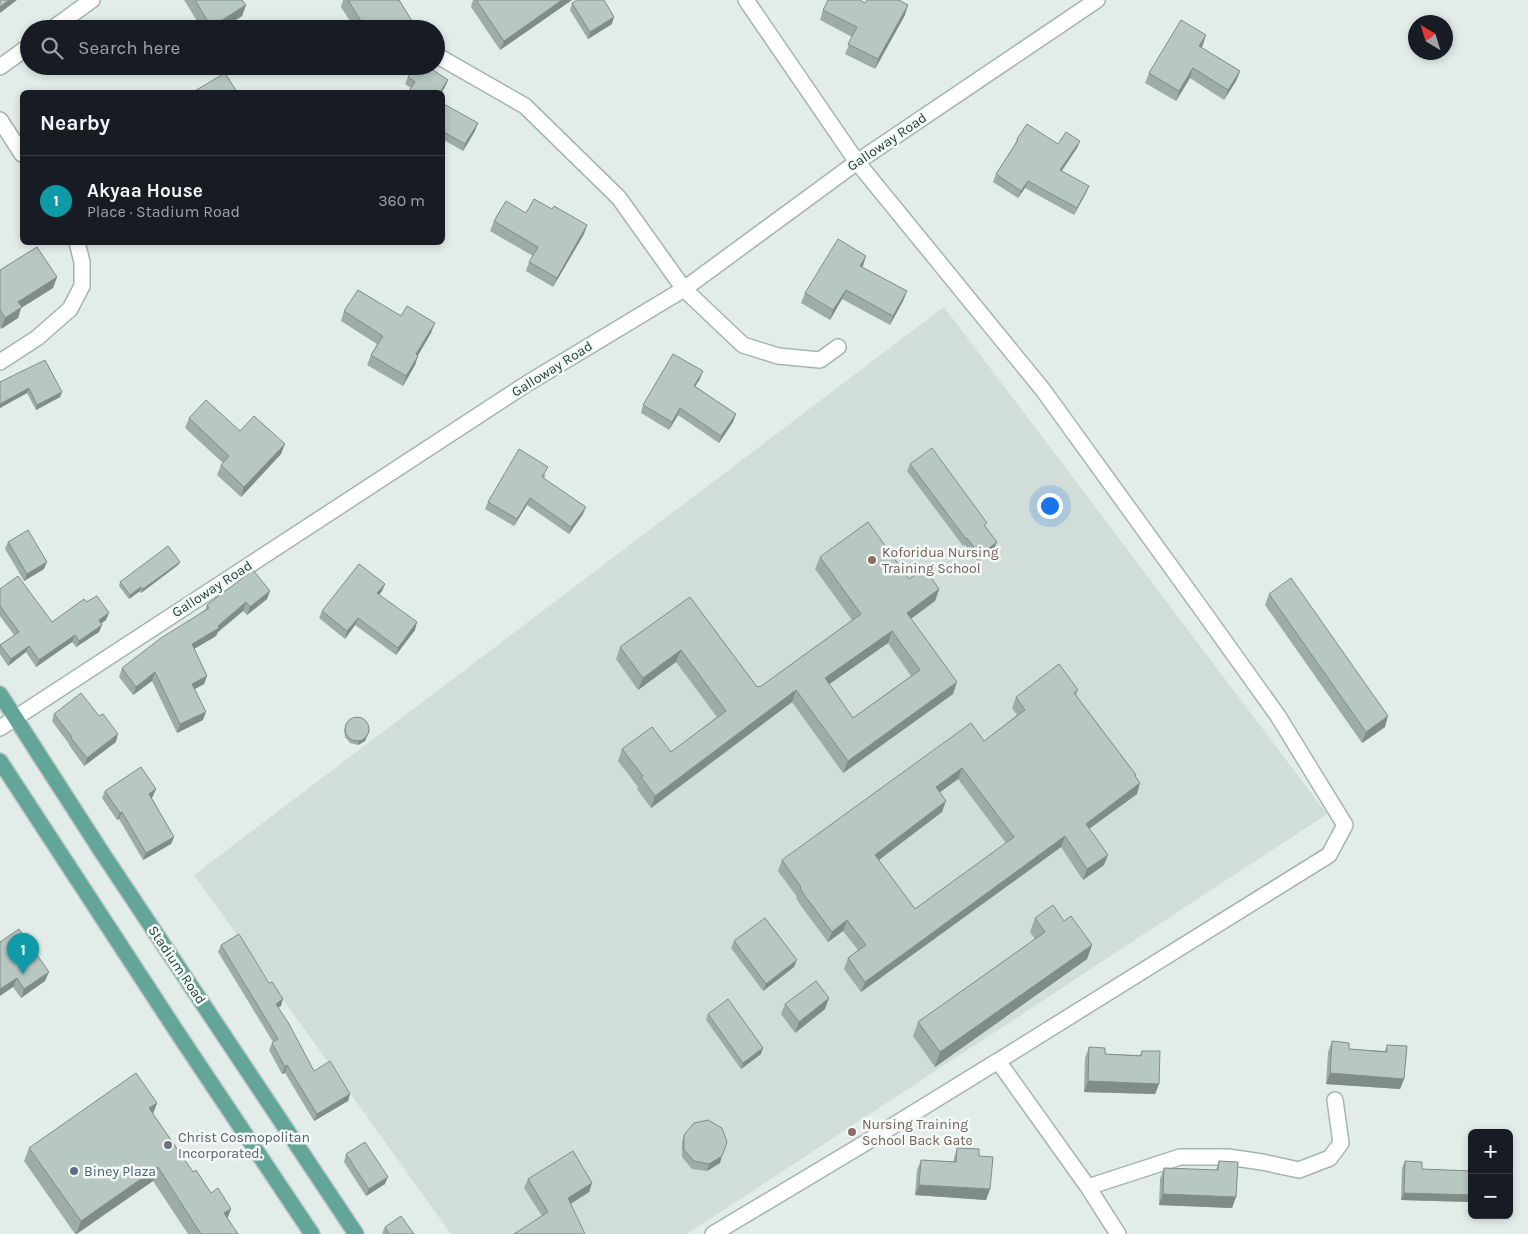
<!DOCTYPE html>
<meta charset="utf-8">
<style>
:root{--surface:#171b24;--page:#242831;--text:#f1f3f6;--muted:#9ea1a6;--line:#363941;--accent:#d93025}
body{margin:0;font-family:Karla,sans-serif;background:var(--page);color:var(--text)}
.controls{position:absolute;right:15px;bottom:15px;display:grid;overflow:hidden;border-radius:8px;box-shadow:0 2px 8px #0003}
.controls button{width:45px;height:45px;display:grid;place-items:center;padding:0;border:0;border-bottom:1px solid var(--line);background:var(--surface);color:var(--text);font:25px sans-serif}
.compass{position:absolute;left:1408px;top:15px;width:45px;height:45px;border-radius:50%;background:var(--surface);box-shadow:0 2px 8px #0003;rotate:322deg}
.you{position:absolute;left:1049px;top:505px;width:18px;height:18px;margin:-12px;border:4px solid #fff;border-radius:50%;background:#1a73e8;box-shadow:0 0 0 8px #1a73e833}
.badge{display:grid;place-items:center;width:32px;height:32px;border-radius:50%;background:var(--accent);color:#fff;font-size:16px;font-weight:700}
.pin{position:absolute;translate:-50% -41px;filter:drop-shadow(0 1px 2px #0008)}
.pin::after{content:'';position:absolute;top:26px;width:18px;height:15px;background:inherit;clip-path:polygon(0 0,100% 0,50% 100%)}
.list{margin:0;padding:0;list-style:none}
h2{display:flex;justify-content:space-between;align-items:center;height:65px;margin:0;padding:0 20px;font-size:21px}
h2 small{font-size:16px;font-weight:400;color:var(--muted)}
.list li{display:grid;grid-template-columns:32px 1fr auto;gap:15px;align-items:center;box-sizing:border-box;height:90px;padding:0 20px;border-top:1px solid var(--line)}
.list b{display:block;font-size:19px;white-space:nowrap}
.list p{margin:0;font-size:16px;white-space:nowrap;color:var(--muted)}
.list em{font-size:16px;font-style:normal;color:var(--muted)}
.icon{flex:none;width:28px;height:28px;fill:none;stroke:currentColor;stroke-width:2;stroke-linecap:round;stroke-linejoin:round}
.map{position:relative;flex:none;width:1528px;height:1234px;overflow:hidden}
.search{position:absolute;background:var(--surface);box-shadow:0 2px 8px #0003;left:20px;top:20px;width:425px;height:55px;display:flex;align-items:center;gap:12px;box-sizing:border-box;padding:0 18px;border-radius:28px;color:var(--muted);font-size:19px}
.panel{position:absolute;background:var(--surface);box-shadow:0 2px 8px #0003;left:20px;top:90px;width:425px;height:155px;border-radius:8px}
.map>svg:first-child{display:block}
.built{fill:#d0ddd8}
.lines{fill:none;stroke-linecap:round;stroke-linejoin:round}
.minor-casing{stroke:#a4b5b1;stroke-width:18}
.major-casing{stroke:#c1c9c8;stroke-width:18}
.minor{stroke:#fff;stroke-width:15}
.major{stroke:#64a59a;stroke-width:15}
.wall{fill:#9daca7;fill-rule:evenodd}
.shaded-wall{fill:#808c88}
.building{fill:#b7c8c2;stroke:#808c88;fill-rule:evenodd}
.education-dot{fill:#8d6e63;stroke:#f3f9f7;stroke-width:2}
.worship-dot{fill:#6b7280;stroke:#f3f9f7;stroke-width:2}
.service-dot{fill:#5c6f8a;stroke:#f3f9f7;stroke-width:2}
.labels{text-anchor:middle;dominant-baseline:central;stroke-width:5;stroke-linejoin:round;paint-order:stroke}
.street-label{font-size:14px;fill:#213f39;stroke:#f3f9f7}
.education-label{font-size:14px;fill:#785e54;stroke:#f3f9f7;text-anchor:start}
.worship-label{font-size:14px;fill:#5b616d;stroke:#f3f9f7;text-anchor:start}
.service-label{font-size:14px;fill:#4e5e75;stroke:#f3f9f7;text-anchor:start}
</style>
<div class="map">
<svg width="1528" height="1234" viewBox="0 0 1528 1234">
<rect width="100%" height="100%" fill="#e2ede9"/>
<path class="built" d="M944,307L1327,814L687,1234H451L194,875Z"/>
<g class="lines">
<defs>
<path id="minor" d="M746,0L857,162L1043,390L1200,607L1278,716L1345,825L1329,855L998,1061
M52,29L92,0
M436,55L525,106L619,198L684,289L743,345L778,356L820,360L838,347
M0,67L29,46
M0,120L22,154
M0,362L37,338L70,309L82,286V262L77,242
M0,728L528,383L684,289L857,162L1097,0
M1088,1187L1180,1157H1228L1262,1162L1299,1170L1330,1158L1341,1143L1335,1100
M713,1234L860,1146L998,1061L1088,1187L1118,1234"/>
<path id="major" d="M0,694L101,851L356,1234
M0,761L177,1032L312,1234"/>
</defs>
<use href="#minor" class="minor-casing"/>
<use href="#major" class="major-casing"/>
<use href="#minor" class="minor"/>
<use href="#major" class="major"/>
</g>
<path class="wall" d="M184,0H242L246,5L242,16L222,29H202Z
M343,0H399L417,29H355L341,7Z
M473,0H572L500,50L471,7Z
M572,3L612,24L588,39L570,10Z
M865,3L905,15L875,69L845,54L852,37L820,20L823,10Z
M1203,45L1201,47L1240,71L1236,81L1224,100L1190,78L1176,101L1145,83L1149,73Z
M408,77L448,80L445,87L411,88L405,84Z
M442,103L475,131L463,151L442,139Z
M1017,139L1058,144L1080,141L1077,148L1062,171L1086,193L1074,215L1025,188L1018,198L993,182L996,174L1014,146Z
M552,209L587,225L584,234L553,287L526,271L529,262L533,256L490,231L494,221L526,213Z
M866,256L862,267L907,291L903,301L890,325L842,299L830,320L801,303L805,293Z
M0,270L57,277L53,288L21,308L18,318L1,329L0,327Z
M344,311L401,316L431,333L418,355L415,365L403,386L367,365L371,355L377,344L341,321Z
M700,379L695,386L736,414L733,422L719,443L678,415L669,430L641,413L643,405Z
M0,382L62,392L60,397L36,410L27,393L0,408Z
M189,418L240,431L281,454L241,497L217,475L221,465L223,463L185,428Z
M910,464L986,527L994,549L978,562L965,545L963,546L907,471Z
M546,474L544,478L583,514L569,534L527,505L514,526L485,509L488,502Z
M8,542L44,569L24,581L5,549Z
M820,557L909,579L939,589L935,601L911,619L953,694L843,773L792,702L651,808L637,789L638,787L618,761L622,749L671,752L717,717L676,662L638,690L616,659L620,647L690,597L757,687H760L852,620L815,569ZM888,643L911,676L853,718L829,684Z
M180,562L178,565L141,593L140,591L129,599L119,586L120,582Z
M385,584L382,591L379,595L415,630L396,655L355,625L345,639L319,618L322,611Z
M0,589L52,622L86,602L106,620L101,624L102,625L99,632L76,647L72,642L36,667L26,652L8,666L0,654V645L14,635L0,616Z
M270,591L267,599L247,615L243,611L218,632L216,636L194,649L207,676L204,684L195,689L203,720L177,733L152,681L133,695L119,677L122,668L205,610L207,605Z
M1269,594L1385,727L1362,743L1265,605Z
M1078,690L1076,695L1136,775L1137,794L1089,829L1104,865L1083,880L1061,847L861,992L844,969L848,958L858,950L843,931L828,942L801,906L796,898L797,897L778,871L782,860L984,741L1017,715L1012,708L1016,697ZM958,779L1006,843L915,909L878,860L942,812L940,792Z
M54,714L116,742L84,766L69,745V744L52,721Z
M346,726L368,734L365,741L358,745L350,743L345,737L344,730Z
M156,789L153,796L152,798L174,837L171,844L143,860L119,819L117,820L102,798L105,791Z
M1035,918L1064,921L1092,945L1087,959L935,1067L913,1036L918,1022L1035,939L1030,932Z
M734,941L794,967L763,991L731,948Z
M0,942L45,981L21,998L13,987Z
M221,945L281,1006L278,1008L314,1071L350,1094L348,1101L314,1121L285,1073L282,1074L269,1050L272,1043L273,1042L218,952Z
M785,1004L825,1009L795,1033L781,1014Z
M708,1014L761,1054L741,1069L706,1020Z
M1332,1041L1349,1049L1385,1051L1387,1045L1404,1079L1400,1089L1326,1084L1328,1052Z
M1089,1047L1105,1054L1140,1055L1142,1051L1159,1084L1155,1094L1084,1092L1085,1058Z
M157,1103L153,1114L193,1172L211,1193L231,1209L227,1218L238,1234H188L153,1181L77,1234H75L24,1161L29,1148Z
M684,1135L720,1163L707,1171L692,1169L682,1157V1142Z
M957,1148L979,1156L990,1189L986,1200L915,1195L917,1170L921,1160L953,1162Z
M346,1154L385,1184L366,1196L344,1162Z
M1219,1161L1236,1197L1232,1208L1159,1205L1160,1179L1164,1168L1216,1170Z
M1405,1161L1422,1169L1472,1171V1198L1470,1202L1401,1200L1402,1168Z
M528,1179L592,1183L589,1192L571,1204L542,1216L524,1188Z
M385,1227L414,1234H383L382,1233Z"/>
<path class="shaded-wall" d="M9,0H17L0,13V7Z
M562,0H572L500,50L504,41Z
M246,5L242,16L222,29H211V27Z
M908,5L905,15L875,69L878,59Z
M614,17L612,24L588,39L590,32Z
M1206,35L1203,45L1196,56L1199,46Z
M1193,68L1190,78L1176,101L1179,91Z
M1240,71L1236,81L1224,100L1228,90Z
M448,80L445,87L442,92H440Z
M478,123L475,131L463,151L465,144Z
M1080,141L1077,148L1057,177L1060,170Z
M1028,181L1025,188L1018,198L1021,191Z
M1089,186L1086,193L1074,215L1077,208Z
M587,225L584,234L553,287L557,278Z
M866,256L863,266L857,276L860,266Z
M57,277L53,288L21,308L18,318L1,329L5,318L18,302Z
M846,290L842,299L830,320L833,310Z
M907,291L903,301L890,325L893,316Z
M435,323L431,333L413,364L416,354Z
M418,356L415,365L403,386L406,376Z
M703,371L700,379L691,393L694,386Z
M29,388L27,393L0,408V404Z
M62,392L60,397L36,410L37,405Z
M680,408L678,415L669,430L672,422Z
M736,414L733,422L719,443L721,436Z
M285,444L281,454L241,497L244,487Z
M530,498L527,505L514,526L517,519Z
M586,507L583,514L569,534L571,527Z
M997,542L994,549L978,562L980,555Z
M47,562L44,569L24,581L27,574Z
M180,562L178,565L141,593L143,589Z
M385,584L382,591L374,601L377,593Z
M141,587L140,591L129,599L130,595Z
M939,589L935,601L902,625L907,613Z
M270,591L267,599L247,615L250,607Z
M246,602L243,611L218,632L216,636L189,652L192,644L218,626Z
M109,613L106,620L96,627L99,620Z
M358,618L355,625L345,639L347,631Z
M417,622L415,630L396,655L398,648Z
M102,625L99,632L76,647L79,641Z
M892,631L888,643L821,690L825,678Z
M75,635L72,642L36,667L39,660Z
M29,646L26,652L8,666L11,659Z
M681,650L676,662L638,690L643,678Z
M155,672L152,681L133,695L136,687Z
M207,676L204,684L189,692L192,684Z
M957,682L953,694L843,773L848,761Z
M796,690L792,702L651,808L655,796Z
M206,712L203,720L177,733L180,724Z
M1388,716L1385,727L1362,743L1366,732Z
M370,730L365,741L358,745L359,741Z
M118,734L116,742L84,766L87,758Z
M962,768L958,779L932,798L936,787Z
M1140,783L1137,794L1082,834L1086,824Z
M156,789L153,796L147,801L149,794Z
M946,801L942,812L871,866L875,855Z
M122,812L119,819L117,820L120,813Z
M1065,836L1061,847L861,992L865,982Z
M174,837L171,844L143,860L146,853Z
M1108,855L1104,865L1083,880L1087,869Z
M847,920L843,931L828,942L832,932Z
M1092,945L1087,959L935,1067L940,1052Z
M797,960L794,967L763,991L766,984Z
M49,972L45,981L21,998L24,989Z
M17,978L13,987L0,996V989Z
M829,998L825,1009L795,1033L799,1022Z
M283,999L281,1006L273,1011L276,1004Z
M763,1048L761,1054L741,1069L743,1063Z
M287,1065L285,1073L282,1074L285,1067Z
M1330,1073L1404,1079L1400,1089L1326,1084Z
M1088,1081L1159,1084L1155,1094L1084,1092Z
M350,1094L348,1101L314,1121L317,1114Z
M157,1103L152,1116L149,1108Z
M722,1156L720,1163L707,1171L709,1164Z
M158,1167L153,1181L76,1234L81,1221Z
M388,1177L385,1184L366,1196L369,1189Z
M592,1183L589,1192L565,1207L568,1198Z
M919,1185L990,1189L986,1200L915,1195Z
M1404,1193L1472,1195V1198L1470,1202L1401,1200Z
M1163,1194L1236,1197L1232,1208L1159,1205Z
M231,1209L226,1222L224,1213Z"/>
<path class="building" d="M0,0H9L0,7Z
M195,0H242L246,5L211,27Z
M348,0H399L417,29H366Z
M476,0H562L504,41Z
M577,0H604L614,17L590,32L572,3Z
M828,0H860L865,3L867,0H899L908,5L878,59L848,44L857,27L823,10Z
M1181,20L1206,35L1199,46L1240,71L1228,90L1193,68L1179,91L1149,73Z
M415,66H427L448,80L440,92H408L415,82L408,77Z
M225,73L237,92H193Z
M442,103L478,123L465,144L442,131Z
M1027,124L1058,144L1066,132L1080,141L1060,170L1089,186L1077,208L1028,181L1021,191L996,174L1018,140L1017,139Z
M534,199L552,209L554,206L587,225L557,278L529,262L538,247L494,221L506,201L526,213Z
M838,239L866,256L860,266L907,291L893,316L846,290L833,310L805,293Z
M37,247L57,277L18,302L22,307L5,318L0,310V270Z
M358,290L401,316L407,306L435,323L416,354L418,356L406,376L371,355L383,336L344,311Z
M673,354L703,371L694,386L736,414L721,436L680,408L672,422L643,405Z
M45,360L62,392L37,405L29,388L0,404V382Z
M206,400L240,431L254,416L285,444L244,487L221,465L229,456L189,418Z
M932,448L987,523L984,525L997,542L980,555L967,538L966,539L910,464Z
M519,449L548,467L542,477L586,507L571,527L530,498L517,519L488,502Z
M868,522L909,579L924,568L939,589L907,613L957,682L848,761L796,690L655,796L641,777L643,776L622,749L652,727L671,752L726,711L681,650L643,678L620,647L690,597L757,687L759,686L760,687L861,614L820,557ZM892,631L920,670L853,718L825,678Z
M28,530L47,562L27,574L8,542Z
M168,546L180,562L143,589L141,587L130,595L120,582Z
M359,564L385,584L377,593L417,622L398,648L358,618L347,631L322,611Z
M253,570L270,591L250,607L246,602L218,626L219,628L192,644L207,676L192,684L206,712L180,724L155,672L136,687L122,668L161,638L209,608L207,605Z
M18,576L52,622L84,599L86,602L97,596L109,613L99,620L102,625L79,641L75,635L39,660L29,646L11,659L0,645L19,632L0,606V589Z
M1291,578L1388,716L1366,732L1269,594Z
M1059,664L1078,690L1074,693L1136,775L1135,776L1140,783L1086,824L1108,855L1087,869L1065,836L865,982L848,958L866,945L847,920L832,932L805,896L800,888L801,887L782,860L971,723L984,741L1025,710L1016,697ZM962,768L1014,837L915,909L875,855L946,801L936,787Z
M81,693L99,716L103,714L118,734L87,758L71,738L72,737L54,714Z
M345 729a12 12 0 1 1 24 0a12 12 0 1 1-24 0Z
M141,767L156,789L149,794L174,837L146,853L122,812L120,813L105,791Z
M1053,905L1064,921L1071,916L1092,945L940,1052L918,1022L1045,932L1035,918Z
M765,918L797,960L766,984L734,941Z
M19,929L49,972L24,989L17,978L0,989V942Z
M239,934L269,983L272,982L283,999L276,1004L289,1024L314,1071L330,1061L350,1094L317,1114L287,1065L285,1067L272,1043L278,1039L221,945Z
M816,981L829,998L799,1022L785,1004Z
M728,999L763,1048L743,1063L708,1014Z
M1332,1041L1349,1043V1049L1387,1052V1045L1407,1046L1404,1079L1330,1073Z
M1089,1047L1105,1048V1054L1141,1056L1142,1051H1160L1159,1084L1088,1081Z
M136,1073L157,1103L149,1108L193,1172L196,1170L211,1193L218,1188L231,1209L224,1213L238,1234H201L158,1167L81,1221L29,1148Z
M708,1120L722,1128L727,1142L722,1156L709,1164L694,1161L684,1150V1135L694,1123Z
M365,1142L388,1177L369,1189L346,1154Z
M957,1148L979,1149V1156L993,1157L990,1189L919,1185L921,1160L956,1162Z
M573,1151L592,1183L568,1198L585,1234H514L548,1212L528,1179Z
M1219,1161L1238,1162L1236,1197L1163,1194L1164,1168L1218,1170Z
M1405,1161L1422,1162V1169L1472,1171V1195L1404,1193Z
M401,1216L414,1234H389L385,1227Z"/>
<g class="education-dot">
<circle cx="872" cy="560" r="5"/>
<circle cx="852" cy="1132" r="5"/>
</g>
<circle class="worship-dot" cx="168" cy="1145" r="5"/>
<circle class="service-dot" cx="74" cy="1171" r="5"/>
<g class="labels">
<g class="street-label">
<text transform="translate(887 142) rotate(-34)">Galloway Road</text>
<text transform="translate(552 369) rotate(-32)">Galloway Road</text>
<text transform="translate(212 589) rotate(-33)">Galloway Road</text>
<text transform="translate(177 965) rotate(56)">Stadium Road</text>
</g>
<g class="education-label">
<text x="882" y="552">Koforidua Nursing<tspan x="882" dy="16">Training School</tspan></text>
<text x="862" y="1124">Nursing Training<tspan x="862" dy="16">School Back Gate</tspan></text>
</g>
<g class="worship-label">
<text x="178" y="1137">Christ Cosmopolitan<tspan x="178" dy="16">Incorporated.</tspan></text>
</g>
<g class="service-label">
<text x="84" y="1171">Biney Plaza</text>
</g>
</g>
</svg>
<div class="controls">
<button>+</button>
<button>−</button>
</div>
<svg class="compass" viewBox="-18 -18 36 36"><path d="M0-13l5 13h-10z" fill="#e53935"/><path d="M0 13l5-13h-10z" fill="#9ea1a6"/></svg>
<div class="you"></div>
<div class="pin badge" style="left:23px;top:974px;background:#0f9aa8">1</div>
<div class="search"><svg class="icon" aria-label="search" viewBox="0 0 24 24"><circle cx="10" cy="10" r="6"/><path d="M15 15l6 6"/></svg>Search here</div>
<section class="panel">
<h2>Nearby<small></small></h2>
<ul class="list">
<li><span class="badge" style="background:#0f9aa8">1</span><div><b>Akyaa House</b><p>Place · Stadium Road</p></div><em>360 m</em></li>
</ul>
</section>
</div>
